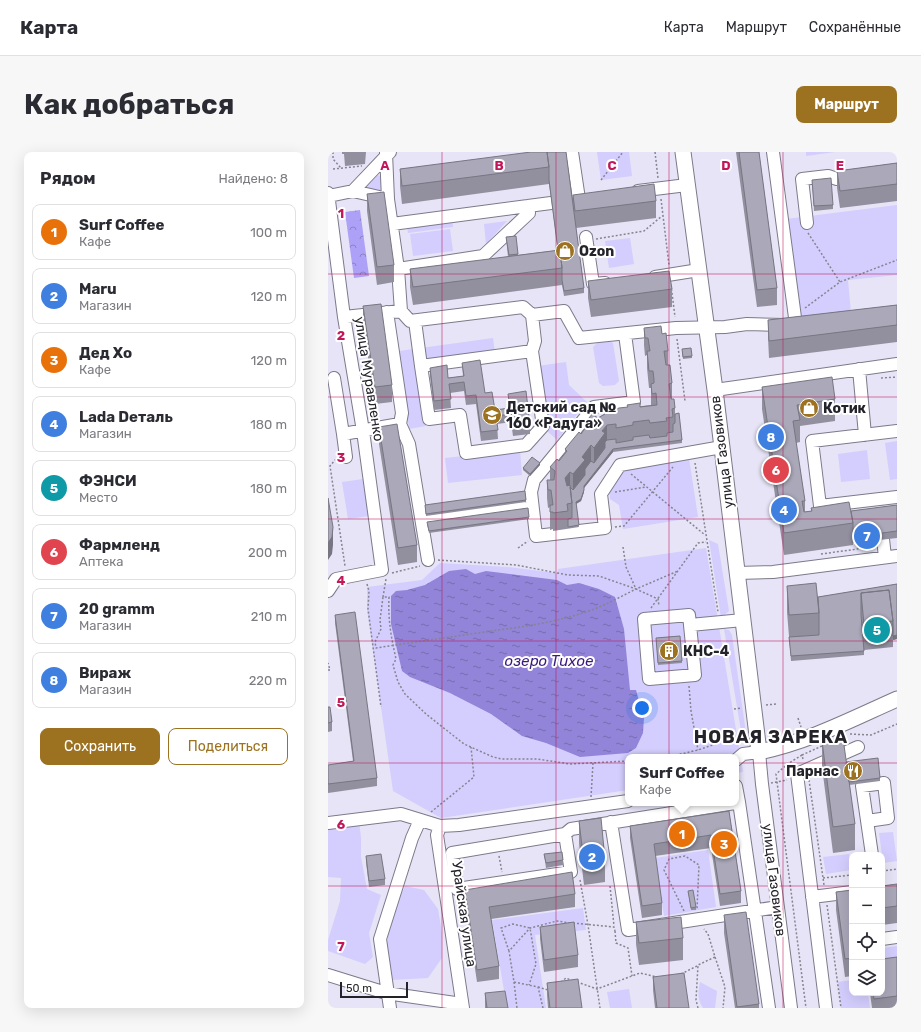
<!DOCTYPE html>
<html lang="ru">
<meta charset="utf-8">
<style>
:root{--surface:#fff;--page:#f7f7f7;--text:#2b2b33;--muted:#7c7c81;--line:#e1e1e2;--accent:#9c7220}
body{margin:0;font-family:Rubik,sans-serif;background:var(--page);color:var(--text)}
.controls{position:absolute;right:12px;bottom:12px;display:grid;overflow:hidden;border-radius:8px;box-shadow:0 4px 16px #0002}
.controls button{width:36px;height:36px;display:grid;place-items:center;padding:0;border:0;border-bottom:1px solid var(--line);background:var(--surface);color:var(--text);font:20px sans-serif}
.scale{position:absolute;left:12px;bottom:10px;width:68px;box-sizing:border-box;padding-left:4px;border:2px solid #24232a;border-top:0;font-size:11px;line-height:14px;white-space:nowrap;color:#24232a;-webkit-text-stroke:3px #fff;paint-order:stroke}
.you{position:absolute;left:314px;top:556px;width:14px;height:14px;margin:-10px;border:3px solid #fff;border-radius:50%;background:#1a73e8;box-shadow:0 0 0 6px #1a73e833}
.badge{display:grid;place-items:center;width:26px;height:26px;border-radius:50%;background:var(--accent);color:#fff;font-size:13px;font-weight:700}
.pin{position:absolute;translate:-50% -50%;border:2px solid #fff;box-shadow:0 1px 4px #0006}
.popup{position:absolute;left:297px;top:602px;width:114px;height:52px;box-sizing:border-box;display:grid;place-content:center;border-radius:8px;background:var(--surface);filter:drop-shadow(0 1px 3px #0005);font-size:13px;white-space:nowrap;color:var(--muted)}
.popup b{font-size:15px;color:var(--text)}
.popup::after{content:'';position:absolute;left:50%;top:100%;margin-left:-8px;border:8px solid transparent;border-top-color:var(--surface)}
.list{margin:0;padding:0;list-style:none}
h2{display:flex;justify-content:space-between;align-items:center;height:52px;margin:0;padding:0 16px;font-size:17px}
h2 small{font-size:13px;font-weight:400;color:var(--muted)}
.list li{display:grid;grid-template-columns:26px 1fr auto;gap:12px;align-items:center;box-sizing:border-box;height:56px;margin:0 8px 8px;padding:0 8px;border:1px solid var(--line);border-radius:8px}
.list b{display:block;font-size:15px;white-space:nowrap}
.list p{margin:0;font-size:13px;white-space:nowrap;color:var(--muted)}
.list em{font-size:13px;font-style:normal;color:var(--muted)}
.actions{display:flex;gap:8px;padding:12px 16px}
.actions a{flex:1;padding:9px 0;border:1px solid var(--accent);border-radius:8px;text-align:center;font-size:14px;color:var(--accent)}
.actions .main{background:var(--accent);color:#fff}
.icon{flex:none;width:22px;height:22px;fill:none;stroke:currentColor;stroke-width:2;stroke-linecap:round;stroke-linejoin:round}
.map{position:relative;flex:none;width:569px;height:856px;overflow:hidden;border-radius:8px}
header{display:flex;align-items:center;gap:24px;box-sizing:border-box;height:56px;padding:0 20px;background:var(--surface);border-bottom:1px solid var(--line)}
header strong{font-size:19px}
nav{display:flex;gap:22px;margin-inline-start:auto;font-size:14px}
.intro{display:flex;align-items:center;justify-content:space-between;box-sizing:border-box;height:96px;padding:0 24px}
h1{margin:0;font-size:28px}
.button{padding:10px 18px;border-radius:8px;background:var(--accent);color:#fff;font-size:14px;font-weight:700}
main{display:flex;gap:24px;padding:0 24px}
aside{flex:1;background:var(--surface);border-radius:8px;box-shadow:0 4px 16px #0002}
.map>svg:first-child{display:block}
.green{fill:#d3cefd}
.forest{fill:url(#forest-crowns)}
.water{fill:url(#water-ripples)}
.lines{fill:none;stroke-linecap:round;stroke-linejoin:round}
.minor-casing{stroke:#7c7a8a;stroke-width:14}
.major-casing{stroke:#7c7a8a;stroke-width:17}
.path{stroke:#858490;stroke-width:1.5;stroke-dasharray:2 2;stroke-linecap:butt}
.minor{stroke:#fff;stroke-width:12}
.major{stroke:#fff;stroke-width:15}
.wall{fill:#92909f}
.shaded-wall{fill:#777682}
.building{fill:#aaa8b9;stroke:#777682}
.grid{fill:none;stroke:#c2185b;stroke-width:1;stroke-opacity:0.55}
.labels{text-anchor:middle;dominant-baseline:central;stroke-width:4;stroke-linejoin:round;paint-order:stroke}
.poi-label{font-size:14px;font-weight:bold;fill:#24232a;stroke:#fff;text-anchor:start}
.street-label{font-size:14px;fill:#24232a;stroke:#fff}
.water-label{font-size:15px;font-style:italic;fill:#3b1c7e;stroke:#fff}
.district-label{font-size:18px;font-weight:bold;letter-spacing:1px;fill:#24232a;stroke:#fff}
.grid-label{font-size:13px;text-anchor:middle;font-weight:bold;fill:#c2185b;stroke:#fff;stroke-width:4;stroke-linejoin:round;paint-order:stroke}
</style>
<header>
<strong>Карта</strong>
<nav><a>Карта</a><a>Маршрут</a><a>Сохранённые</a></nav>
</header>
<div class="intro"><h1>Как добраться</h1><a class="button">Маршрут</a></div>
<main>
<aside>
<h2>Рядом<small>Найдено: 8</small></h2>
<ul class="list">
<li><span class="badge" style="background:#e8710a">1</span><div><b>Surf Coffee</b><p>Кафе</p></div><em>100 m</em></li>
<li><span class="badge" style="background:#3f7fe0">2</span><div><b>Maru</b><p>Магазин</p></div><em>120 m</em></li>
<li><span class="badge" style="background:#e8710a">3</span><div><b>Дед Хо</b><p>Кафе</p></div><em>120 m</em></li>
<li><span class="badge" style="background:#3f7fe0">4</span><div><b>Lada Dеталь</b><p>Магазин</p></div><em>180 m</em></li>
<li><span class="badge" style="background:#0f9aa8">5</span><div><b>ФЭНСИ</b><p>Место</p></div><em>180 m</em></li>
<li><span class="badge" style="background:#e0444e">6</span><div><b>Фармленд</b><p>Аптека</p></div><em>200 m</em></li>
<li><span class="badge" style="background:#3f7fe0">7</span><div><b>20 gramm</b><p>Магазин</p></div><em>210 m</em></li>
<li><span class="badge" style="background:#3f7fe0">8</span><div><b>Вираж</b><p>Магазин</p></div><em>220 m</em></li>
</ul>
<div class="actions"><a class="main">Сохранить</a><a>Поделиться</a></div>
</aside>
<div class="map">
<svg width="569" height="856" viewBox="0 0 569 856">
<defs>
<pattern id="forest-crowns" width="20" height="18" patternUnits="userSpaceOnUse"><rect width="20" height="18" fill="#ada0f7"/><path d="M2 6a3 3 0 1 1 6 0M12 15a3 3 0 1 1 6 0" fill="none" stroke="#8d82c8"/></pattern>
<pattern id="water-ripples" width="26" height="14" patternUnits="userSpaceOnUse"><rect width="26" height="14" fill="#9284d8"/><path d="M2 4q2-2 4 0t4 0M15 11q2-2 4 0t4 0" fill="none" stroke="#776caf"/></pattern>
</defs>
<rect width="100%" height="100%" fill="#e6e4f6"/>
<path class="green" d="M269,0H301L304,24L273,28Z
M478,0H507L478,4Z
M50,23L54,25L57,39L36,36Z
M569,53V123L520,128L523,161L472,168L458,67Z
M124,67L125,75L80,81L79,73Z
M179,69L158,92L156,72Z
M122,77L125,99L85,104L82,82Z
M302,86L306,112L281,116L277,89Z
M165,186L167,201L90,211L98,274L81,277L71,199Z
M281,189L285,191L291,229L287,233L275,234L271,231L265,195L269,191Z
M238,210L241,233L259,250L229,288L218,278L209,214Z
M569,289V327L562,328L557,291Z
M192,298L194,323L120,331L117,306Z
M539,298L542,327L513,330L510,302Z
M361,306L370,365L295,377L291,353L282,347L281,335L294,316Z
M35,327L41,364L20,367L14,330Z
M381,388L390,392L401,459L393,466Z
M378,396L415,620L408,621V605H300V638L113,666L65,639L39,457V435L94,428L112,411L179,415L229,421L230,417Z
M396,477L401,478L404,483L420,595L414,585Z
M31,669L33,686V705L39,737L53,743L41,781L45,805L37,812L0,799V788L12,749L13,726L0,725V677Z
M565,680L569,709L555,711L551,681Z
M380,698L388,755L336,764L327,706Z
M521,702L523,718L498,722L495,705Z
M77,734L96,738L110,757L114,781V806L100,826L64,828L59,791L63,764Z
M255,756L258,778L207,783L218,856H179L164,768Z
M569,794V806L556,808L554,796Z
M524,828V841H540L542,856H513L510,830Z
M372,830L389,839L387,856H375C369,847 370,840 372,830Z
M301,837L304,856H282L279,840Z"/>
<path class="forest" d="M32,58L41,124L26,126L17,60Z"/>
<path class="water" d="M138,417L147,422L158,419L229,428L239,433L251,431L271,437L287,445L296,477L302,538H308L316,566L315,581L308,596L300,601L252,605L218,591L194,584L163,562L122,541L82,525L74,519L63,472V444L68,439L79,438L97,433L121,419Z"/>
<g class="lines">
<defs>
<path id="minor" d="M244,0L251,47
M445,0L468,173
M58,1L60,47
M310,39L359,33
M0,41L16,165L35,279L54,418L8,427L0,439
M1,44L25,39L62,0
M479,71L474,27L500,24L509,27L526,25
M64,72L200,54
M258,85L265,132L277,131
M70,117L155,104L201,61L200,54L223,51
M327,125L371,118
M73,159L82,169L195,155L204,163L236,159L251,186L348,176L397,175L419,172L456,173
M59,160L74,261L72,272L81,292L100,408
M16,165L73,159L70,117L60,47L25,39
M87,169L93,214
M297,182L306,250L266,255L206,328L203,340L208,384L277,376L273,342L292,313L394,295
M204,199L93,214L101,267L132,263L138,301L198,293L215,274L204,199L207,189L204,163
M531,217L537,283
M6,226L15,282
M387,238L569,212
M569,279L484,289L492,354L569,345
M18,305L15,282L66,273
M94,369L194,355
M555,387L557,405
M409,421L445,420L569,404
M362,473L367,523L321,527L316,467L361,463L362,473L415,468
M408,608L415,602L431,600L434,632L463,856
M408,634L411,650L408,651
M411,650L441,856
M539,669L560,666L556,631L534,634L544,703
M283,670L300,778L450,755
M0,671L73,662L112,674L131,673L300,649
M112,674L109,683L135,856
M237,682L243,720L129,737L124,701L237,682L243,677L407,651
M484,745L524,740
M554,787L569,785
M0,823L58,841L134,852
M62,856L52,787L84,686L92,668
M498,856L469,622L530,595"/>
<path id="major" d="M355,0L387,238L431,600C480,590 524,567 569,547"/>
</defs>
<use href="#minor" class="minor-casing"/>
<use href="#major" class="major-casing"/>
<path class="path" d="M5,0V7L13,16
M327,0L330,26
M5,17L34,14
M273,28L295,0
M333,47L341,113
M480,81L512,130
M268,87L316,79L334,64
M343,133L347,165
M477,156L512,130L569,108
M349,187L357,249
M553,226L569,225
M8,307L2,314L17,414
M367,311L390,460
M303,322L377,383
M287,340L318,335
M287,375L296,374L345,315
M295,395L298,415L308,437L330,447L331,454
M190,396L200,389
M493,402L544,395
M110,408L188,413L240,423L271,424L308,437L350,419
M64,421L92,414
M39,432L41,439L40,457L53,555
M55,445L58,427
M323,456L370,391L378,390
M0,518H2L0,511
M361,534L363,559L370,598
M438,553L448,552
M406,557L414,556
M470,566L473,575
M522,582L543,583L569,572
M474,603L461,611L448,622L478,856
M340,605L370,598L411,584
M475,607L474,603L494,594
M300,609L242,612L209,607H174L165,605L136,592L98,562L77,542L70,530L65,513L68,507C63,484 60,469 61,445H55L52,468L53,477L47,490L48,496C86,490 124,485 163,479C195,475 228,470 258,460C276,454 292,445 308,437
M481,628L496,733
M443,631L459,628
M263,645L265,611
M309,652L319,651
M103,660L146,625L143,595
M171,704L174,720
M554,719L569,717
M495,726L524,723
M252,728L260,773L272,856
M282,734L286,774
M499,753L513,856
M356,759L336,718L341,707L357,704L371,713L369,757
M245,771L286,775L287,779H289
M287,779L288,791L300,796L304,824
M181,799L173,776L185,772L202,776L208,812L201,833
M387,805L397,835L395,856
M353,822L369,814
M186,830L189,856
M233,830L238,826L243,828
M249,830L269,837L312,821L329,825
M210,835L220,838
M215,856L210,835L186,830L181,799L202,776L229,769L242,771
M370,856L368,848L370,813L387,805L380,782L376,777"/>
<use href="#minor" class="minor"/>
<use href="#major" class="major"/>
</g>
<path class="wall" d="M14,0H38L37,12L17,14L16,2H14Z
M238,0L245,56V43L328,49V66L248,76L256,136V141L236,144L234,133L85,153L82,135V117L180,105L178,85L190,102V103L230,98L221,32L74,52L72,34V17Z
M408,0H431L449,136V153L429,155Z
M569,11V49L512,56L509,36V19Z
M484,28L505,53V57L486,59Z
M39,42L66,113V130L49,133L39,59Z
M260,129L344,137V155L263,165L260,146Z
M569,153V190L441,206L440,186V168Z
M35,154L64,233V250L47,252L35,172Z
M316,176L334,182L340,199V213L344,231V247L347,256V262L354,288V291L285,300L256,336V340L253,349L248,352L251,375L225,379V377L222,378V355L220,356L219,346V328H222V315L231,309L237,302V297L253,282L258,276V270L270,266L276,262V255L288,257L323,253V236H321L319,216V203L317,204L316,193Z
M354,199L364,204V206L355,207Z
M134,211L157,241L167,258L181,256L180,242L202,273V282L185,284L183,270L169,272L170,287L153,289L148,252L138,253L136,239L122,241L123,256L106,258L102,224V216L120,226L135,224Z
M434,235L507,247V269L472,274V290L468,291L477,349V360L483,359V356L523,359L569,353V386L525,391V393L456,403L434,257Z
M51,275L89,393V410L70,413L51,292Z
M212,313L202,324L195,318V316Z
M198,348V350L98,364L97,355Z
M201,365V367L101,381L99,372Z
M569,432V487L565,488V495L536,498V503L463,509L459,460V434L490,445Z
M7,463L49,626V634L0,641V613L25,609L7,471Z
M352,484L354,511L330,513L328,486Z
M0,555L4,570V579L0,580Z
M494,589L518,610L552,626V629L521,633L527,672V698L505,701L494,615Z
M401,659L413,739V751L392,754L383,696L327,704L334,751V763L314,766L302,686V674Z
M251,669L277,708V730L256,733L251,691Z
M216,702L235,708V713L218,716Z
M38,704L57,727V733L41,735L38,710Z
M569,732V771L554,773V734Z
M137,738L247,742V755L163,767L171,814V827L149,830L137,750Z
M524,738V824L517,825L508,758V740Z
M360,739L368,755V758H363Z
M396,763L431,852V856H407L396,781Z
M308,770L355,786V808L311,813L308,792Z
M212,775L250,803V815L216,820L212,787Z
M569,805V856H544L542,841H554Z
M325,825L361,856H327L325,838Z
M219,831L254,856H220L219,843Z
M157,841L180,856H157Z"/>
<path class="shaded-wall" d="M279,273V290L277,298L266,313V296L274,279Z
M263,293V311L257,325L245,340V322L254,305Z
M285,297V300L256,336V334Z
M212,311V313L202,324V322Z
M242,320V337L237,343V326Z
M256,338V340L253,349L248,352V350Z
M5,375V393L4,402L0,408V391Z
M569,483V487L565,488V484Z"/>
<path class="building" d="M203,0H219L221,15L74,34L72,17Z
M219,0H238L256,136L236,139L234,128V116L232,98H230L221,28V15Z
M411,0H431L449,136L429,138Z
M569,11V32L512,39L509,19Z
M503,26L505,53L486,54L484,28Z
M326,32L328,49L247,59L245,43Z
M56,40L66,113L49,115L39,42Z
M188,84L190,102L181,103L178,85Z
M232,98L234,116L85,135L82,117Z
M341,119L344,137L263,148L260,129Z
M53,152L64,233L47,235L35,154Z
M569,153V173L441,189L440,168Z
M333,174L334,182L338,181L340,199H336L338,213H342L344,231L341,232L343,247H346L347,256L344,257L345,265L338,266L339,269L322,271L321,268L305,270V273L288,276V272L279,273L274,279L277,281L266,296L263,293L254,305L257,308L245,322L242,320L237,326L239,334L242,333L244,351L239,352L240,359L225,361V360H222V353H225L223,338H220L219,328H226L227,319L222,315L229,307L231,309L239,299L237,297L251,280L253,282L260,272L258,270L264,262L270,266L277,262L276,255L288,254V257L291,256L300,255L299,253L312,251V255L329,253L328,241L324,242L323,232L326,231V228L325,219H321L319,199H322L320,186H317L316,176Z
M363,196L364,204L355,205L354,197Z
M152,208L157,241L164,240L167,258L182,256L180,242L198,239L202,273L185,276L183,262L168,264L170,278L153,280L148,243L138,244L136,230L121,232L123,247L106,249L102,216L119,213L120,226L136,224L134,211Z
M504,225L507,247L469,253L472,268L465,269L477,349H474L476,360L484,359L483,356L521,350L525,371L456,381L434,235Z
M351,261L354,288L285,297L256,334V338L253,347L248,350L251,373L240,375V367L244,366V351L242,335L245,338L257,323V317L263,309L266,311L277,296V290L279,288L288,287V291L305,288V285L321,283L322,286L339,284V281L345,280V272L347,271V262Z
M69,272L89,393L70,396L51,275Z
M204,305L212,311L202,322L195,316Z
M197,339L198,348L98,362L97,353Z
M0,346L5,375L4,385L0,391Z
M569,353V379L525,385V371L523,359Z
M200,356L201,365L101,379L99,370Z
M488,431L491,461L461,463L459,434Z
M569,432V483L565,484V469L561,438L533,441V463L536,499L463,504L461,485L491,483V461L490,445Z
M561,438L565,469L536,472L533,441Z
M27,460L49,626L0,632V613L26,609L7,463Z
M352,484L354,509L330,511L328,486Z
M0,555H2L4,570L0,571Z
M515,586L527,672L505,675L494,589Z
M550,606L552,626L521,630L518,610Z
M401,659L413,739L392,742L383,683L326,692L334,751L314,754L302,674Z
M273,666L277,708L256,711L251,669Z
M234,700L235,708L218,711L216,702Z
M53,702L57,727L41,729L38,704Z
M244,720L247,742L161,755L171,814L149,818L137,738Z
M569,732V754L554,756V734Z
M365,738L368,755L363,756L360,739Z
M524,738V806L517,807L508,740Z
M418,760L431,852L409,855L396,763Z
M353,765L355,786L311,791L308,770Z
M246,770L250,803L216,808L212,775Z
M569,805V844L546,847L545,841H554V807Z
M356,821L361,856H329L325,825Z
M250,827L254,856H222L219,831Z
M177,839L180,856H159L157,841Z"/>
<path class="grid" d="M114,0V856M228,0V856M341,0V856M455,0V856M0,122H569M0,245H569M0,367H569M0,489H569M0,611H569M0,734H524M554,734H569"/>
<defs>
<symbol id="shop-disc" viewBox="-11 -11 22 22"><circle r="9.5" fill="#9c7220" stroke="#fff"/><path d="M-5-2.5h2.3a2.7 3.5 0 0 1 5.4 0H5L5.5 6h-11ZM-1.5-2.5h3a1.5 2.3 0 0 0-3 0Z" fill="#fff"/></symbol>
<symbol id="school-disc" viewBox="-11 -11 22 22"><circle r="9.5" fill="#9c7220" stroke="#fff"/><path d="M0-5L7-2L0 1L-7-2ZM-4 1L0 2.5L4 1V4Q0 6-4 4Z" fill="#fff"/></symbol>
<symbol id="building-disc" viewBox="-11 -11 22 22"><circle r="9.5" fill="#9c7220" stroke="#fff"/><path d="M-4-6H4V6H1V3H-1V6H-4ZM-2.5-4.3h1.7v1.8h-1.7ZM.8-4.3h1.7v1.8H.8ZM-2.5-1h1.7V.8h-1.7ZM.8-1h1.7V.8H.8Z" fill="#fff"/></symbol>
<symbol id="restaurant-disc" viewBox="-11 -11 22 22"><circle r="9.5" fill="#9c7220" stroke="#fff"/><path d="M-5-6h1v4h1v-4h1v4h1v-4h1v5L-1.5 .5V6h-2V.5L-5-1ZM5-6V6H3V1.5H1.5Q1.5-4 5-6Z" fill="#fff"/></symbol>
</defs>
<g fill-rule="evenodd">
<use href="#shop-disc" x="226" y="88" width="22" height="22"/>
<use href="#shop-disc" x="470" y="245" width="22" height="22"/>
<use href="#school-disc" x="153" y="252" width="22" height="22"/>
<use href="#building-disc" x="330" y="488" width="22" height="22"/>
<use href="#restaurant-disc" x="514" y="608" width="22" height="22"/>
</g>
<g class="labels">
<g class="poi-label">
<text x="251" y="99">Ozon</text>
<text x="178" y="255">Детский сад №<tspan x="178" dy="16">160 «Радуга»</tspan></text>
<text x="495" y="256">Котик</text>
<text x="355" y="499">КНС-4</text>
<text x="511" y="619" text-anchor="end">Парнас</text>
</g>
<g class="street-label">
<text transform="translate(41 227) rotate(81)">улица Муравленко</text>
<text transform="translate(394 300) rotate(-97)">улица Газовиков</text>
<text transform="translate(446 728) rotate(83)">улица Газовиков</text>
<text transform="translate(136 762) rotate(82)">Урайская улица</text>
</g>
<g class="water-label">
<text x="221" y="509">озеро Тихое</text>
</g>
<g class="district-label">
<text x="443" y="585">НОВАЯ ЗАРЕКА</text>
</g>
</g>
<g class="grid-label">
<text x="57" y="18">A</text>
<text x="171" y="18">B</text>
<text x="284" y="18">C</text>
<text x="398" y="18">D</text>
<text x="512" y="18">E</text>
<text x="13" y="66">1</text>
<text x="13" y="188">2</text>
<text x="13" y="310">3</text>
<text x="13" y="433">4</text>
<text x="13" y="555">5</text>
<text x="13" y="677">6</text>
<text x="13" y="799">7</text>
</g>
</svg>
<div class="controls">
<button>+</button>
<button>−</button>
<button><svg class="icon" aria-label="locate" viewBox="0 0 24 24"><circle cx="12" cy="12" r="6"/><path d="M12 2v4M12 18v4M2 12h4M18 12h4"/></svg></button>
<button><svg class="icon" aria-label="layers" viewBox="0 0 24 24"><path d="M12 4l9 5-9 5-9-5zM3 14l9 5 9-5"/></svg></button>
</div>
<div class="scale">50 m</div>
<div class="you"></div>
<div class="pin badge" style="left:354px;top:682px;background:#e8710a">1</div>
<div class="popup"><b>Surf Coffee</b>Кафе</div>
<div class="pin badge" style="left:264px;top:705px;background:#3f7fe0">2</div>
<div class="pin badge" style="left:396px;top:692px;background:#e8710a">3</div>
<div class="pin badge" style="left:456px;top:358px;background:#3f7fe0">4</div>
<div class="pin badge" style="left:549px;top:478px;background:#0f9aa8">5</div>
<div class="pin badge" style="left:448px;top:318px;background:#e0444e">6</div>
<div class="pin badge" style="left:539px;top:384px;background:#3f7fe0">7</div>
<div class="pin badge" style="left:443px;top:285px;background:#3f7fe0">8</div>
</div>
</main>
